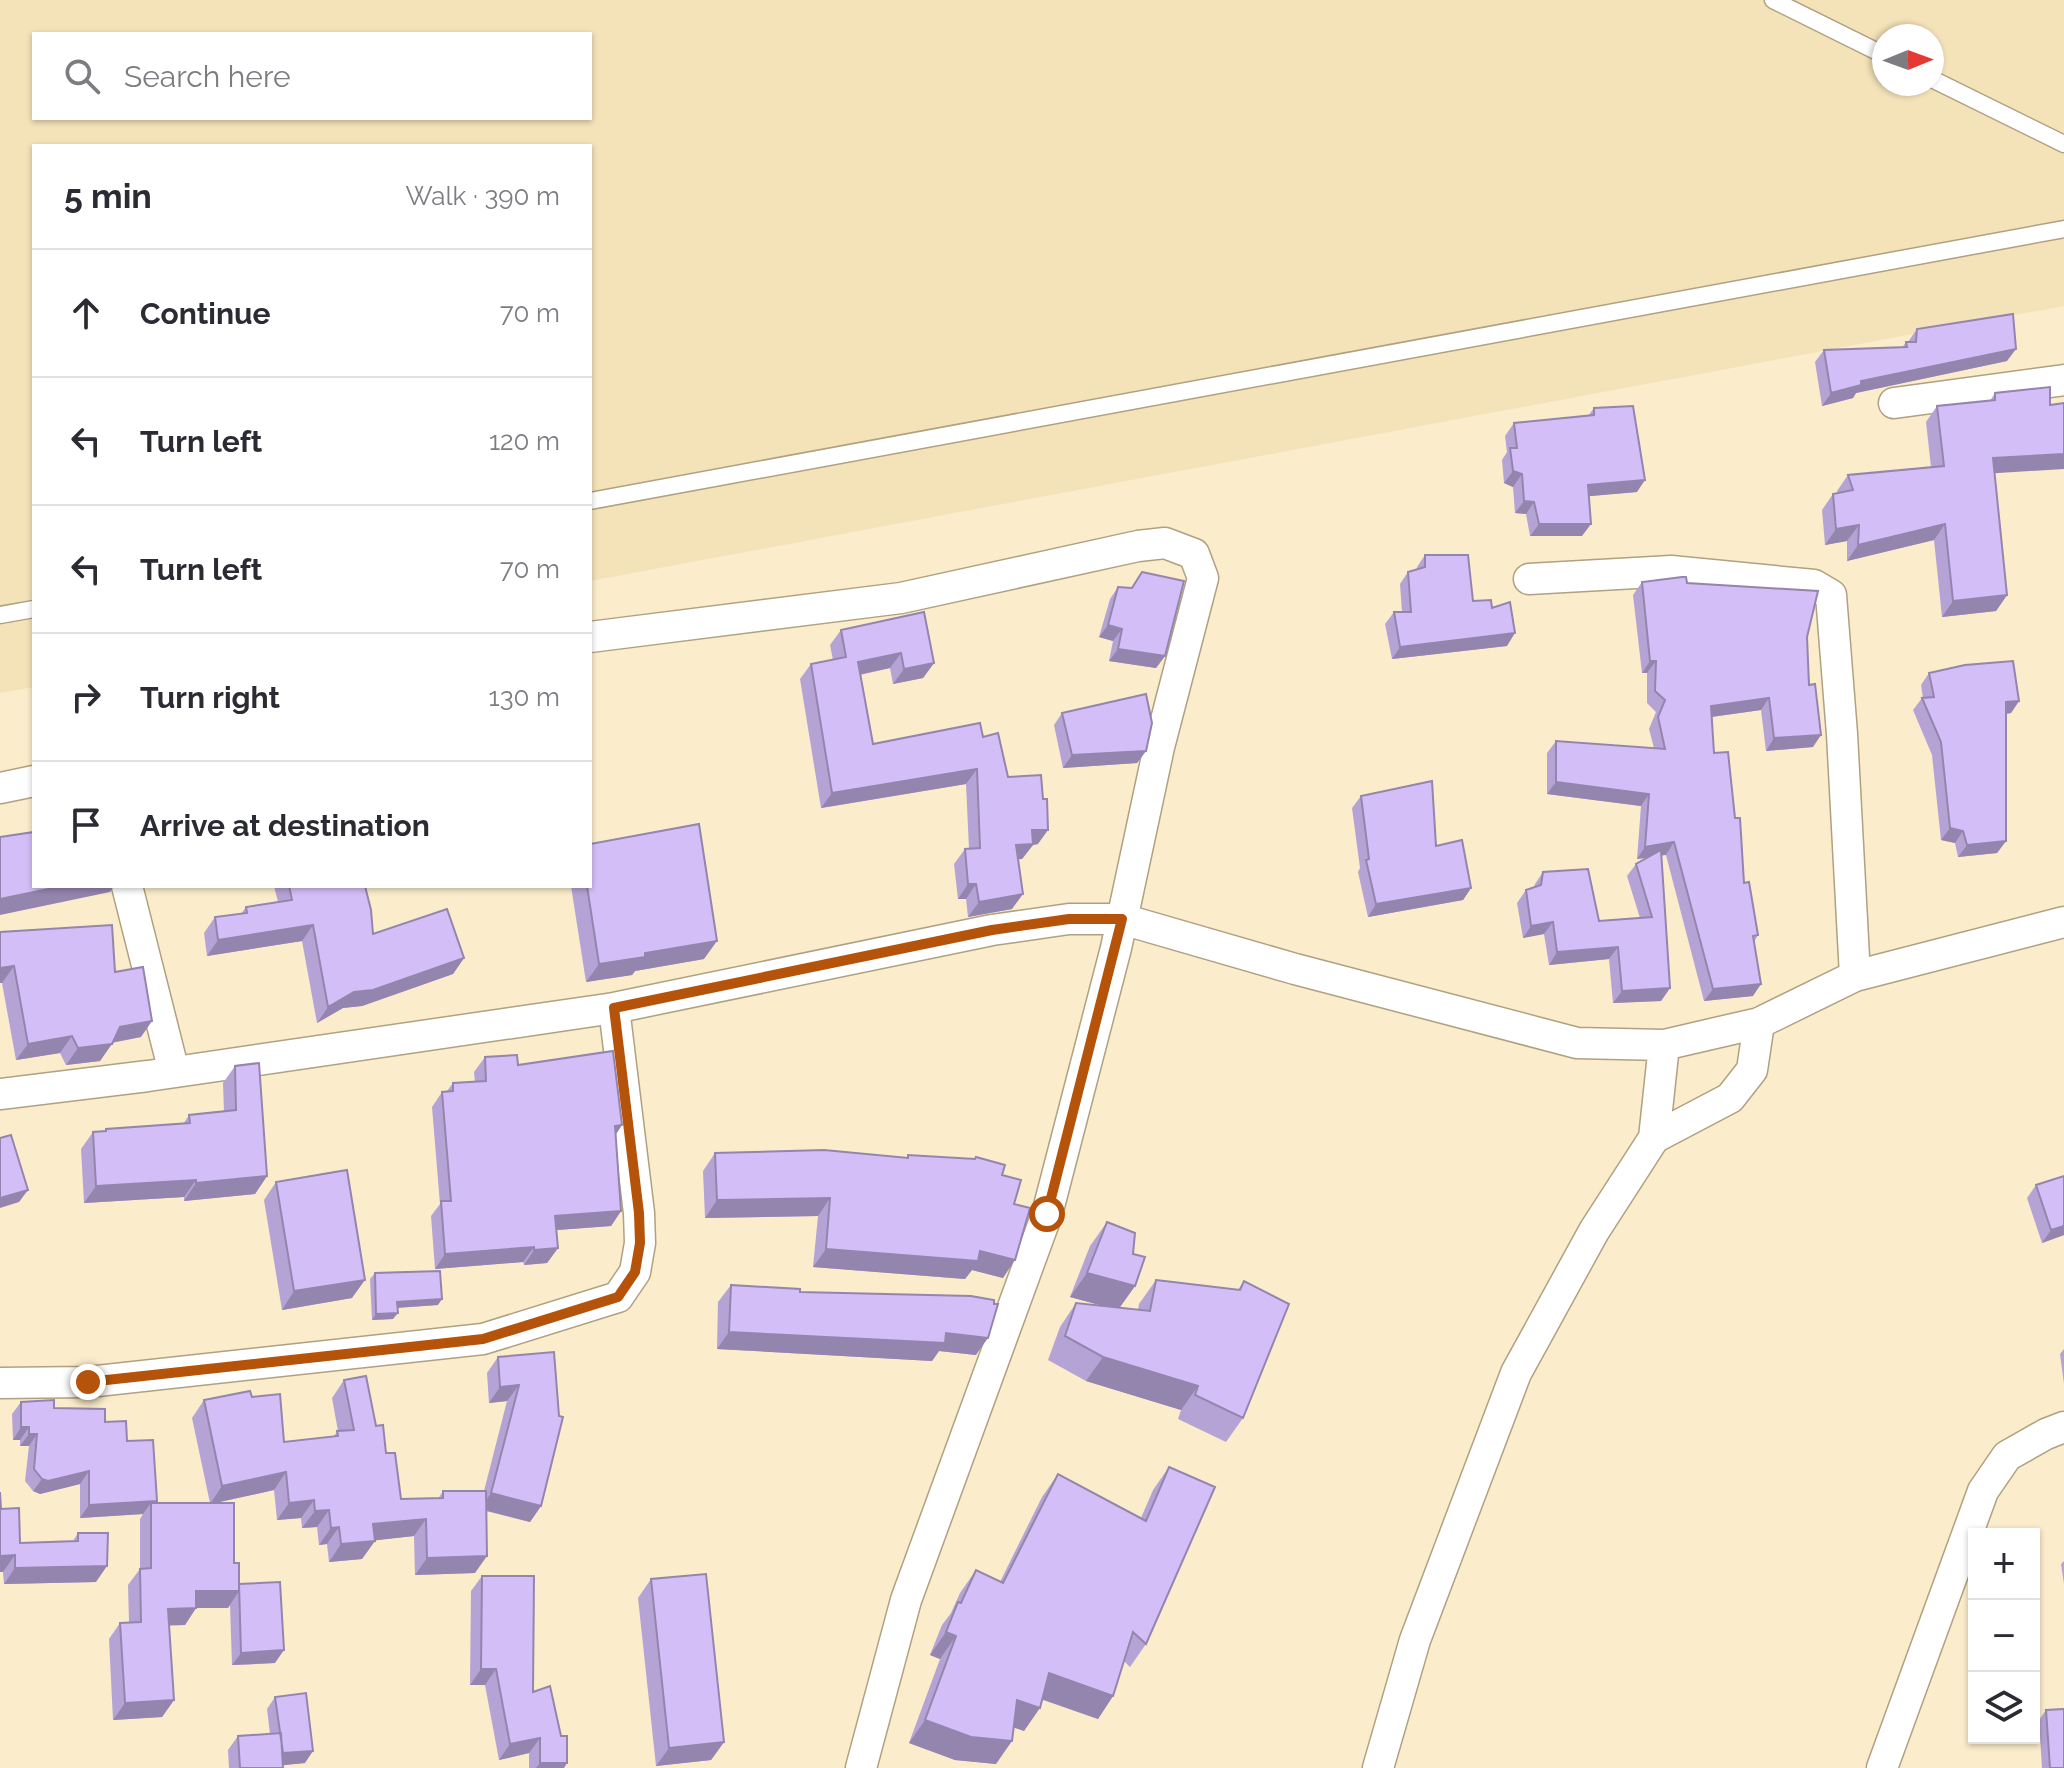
<!DOCTYPE html>
<meta charset="utf-8">
<style>
:root{--surface:#fff;--page:#f7f7f7;--text:#2b2b33;--muted:#7c7c81;--line:#e1e1e2}
body{margin:0;font-family:Raleway,sans-serif;background:var(--page);color:var(--text)}
.controls{position:absolute;right:24px;bottom:24px;display:grid;overflow:hidden;border-radius:0px;box-shadow:0 2px 6px #0004}
.controls button{width:72px;height:72px;display:grid;place-items:center;padding:0;border:0;border-bottom:2px solid var(--line);background:var(--surface);color:var(--text);font:40px sans-serif}
.compass{position:absolute;left:1872px;top:24px;width:72px;height:72px;border-radius:50%;background:var(--surface);box-shadow:0 2px 6px #0004;rotate:89deg}
.stop{position:absolute;width:24px;height:24px;margin:-18px;border:6px solid #b45309;border-radius:50%;background:#fff}
.stop.end{background:#b45309;border-color:#fff;box-shadow:0 2px 8px #0008}
.list{margin:0;padding:0;list-style:none}
h2{display:flex;justify-content:space-between;align-items:center;height:104px;margin:0;padding:0 32px;font-size:34px}
h2 small{font-size:26px;font-weight:400;color:var(--muted)}
.list li{display:grid;grid-template-columns:52px 1fr auto;gap:24px;align-items:center;box-sizing:border-box;height:128px;padding:0 32px;border-top:2px solid var(--line)}
.list b{display:block;font-size:30px;white-space:nowrap}
.list em{font-size:26px;font-style:normal;color:var(--muted)}
.icon{flex:none;width:44px;height:44px;fill:none;stroke:currentColor;stroke-width:2;stroke-linecap:round;stroke-linejoin:round}
.map{position:relative;flex:none;width:2064px;height:1768px;overflow:hidden}
.search{position:absolute;background:var(--surface);box-shadow:0 2px 6px #0004;left:32px;top:32px;width:560px;height:88px;display:flex;align-items:center;gap:20px;box-sizing:border-box;padding:0 28px;border-radius:0px;color:var(--muted);font-size:30px}
.panel{position:absolute;background:var(--surface);box-shadow:0 2px 6px #0004;left:32px;top:144px;width:560px;height:744px;border-radius:0px}
.map>svg:first-child{display:block}
.built{fill:#f4e2b9;fill-rule:evenodd}
.lines{fill:none;stroke-linecap:round;stroke-linejoin:round}
.lane-casing{stroke:#afa181;stroke-width:19}
.street-casing{stroke:#afa181;stroke-width:33}
.lane{stroke:#fff;stroke-width:16}
.street{stroke:#fff;stroke-width:30}
.wall{fill:#b6a3d5}
.shaded-wall{fill:#9485ae}
.building{fill:#d4bef8;stroke:#9485ae;stroke-width:2}
.route{stroke:#b45309;stroke-width:10}
</style>
<div class="map">
<svg width="2064" height="1768" viewBox="0 0 2064 1768">
<rect width="100%" height="100%" fill="#fbeccb"/>
<path class="built" d="M0,0H2064V306L590,581V146H34V687L0,693ZM34,34H590V118H34ZM1884,36H1932V84H1884Z"/>
<g class="lines">
<defs>
<path id="lane" d="M1773,0L1884,55
M1932,79L2064,144
M590,501L2064,229
M0,615L34,609"/>
<path id="street" d="M1894,403L2064,380
M1529,579L1671,571L1814,585L1831,595L1842,734L1855,976
M590,637L901,598L1138,546L1165,543L1194,554L1203,578L1159,747L1116,948L1047,1214L906,1600L861,1768
M0,788L34,781
M127,886L174,1072
M0,1094L148,1076L614,1008L992,930L1069,919H1122L1295,969L1577,1043L1664,1045L1759,1023L1855,976L2064,922
M1654,1138L1730,1098L1752,1070L1759,1023
M0,1383L88,1382L483,1339L618,1297L635,1272L640,1243L639,1213L614,1008
M1378,1768L1415,1640L1516,1373L1594,1231L1654,1138L1664,1045
M1882,1768L1983,1491L2007,1456L2046,1434L2064,1427"/>
</defs>
<use href="#lane" class="lane-casing"/>
<use href="#street" class="street-casing"/>
<use href="#lane" class="lane"/>
<use href="#street" class="street"/>
</g>
<path class="wall" d="M1917,329L2007,361L1856,393L1853,398L1822,406L1815,362L1824,350L1902,348L1906,342H1908Z
M1995,393V474L2007,595L1996,611L1942,617L1934,540L1847,561V541L1825,545L1822,510L1833,494L1838,493L1837,491L1848,475L1931,467L1926,422L1937,406L1990,401Z
M1594,408L1637,492L1589,496L1582,536H1530L1526,514L1515,513L1513,487L1504,483L1502,460L1507,452L1505,436L1514,423L1588,416Z
M1425,555L1473,601L1492,608L1507,646L1392,659L1385,624L1394,612H1402L1400,584L1408,572L1417,570V567Z
M1142,572L1165,656L1156,668L1109,661L1113,641L1099,637L1110,599L1118,587L1131,588Z
M1642,582L1687,583L1807,637L1813,747L1766,751L1761,710L1712,717L1714,753L1735,818L1744,883L1758,935L1754,942L1753,996L1704,1001L1666,855H1661L1670,988L1661,1001L1613,1003L1609,959L1549,965L1544,934L1523,938L1517,903L1526,890L1534,887L1535,884L1543,872L1599,921L1640,918L1627,876L1636,864L1647,858L1637,859L1641,806L1547,794V753L1556,741L1654,748L1649,729L1656,712L1647,703V673H1642L1633,595Z
M841,630L934,663L923,678L893,684L890,668L860,675L873,744L983,737L1008,777L1038,844L1033,845L1022,859H1018L1012,909L968,917L966,899H958L954,864L965,849H969L966,784L821,808L800,679L811,664L833,660L830,645Z
M1929,673L2019,701L2011,713L2006,714V841L1997,853L1958,857L1955,843L1941,840L1932,755L1913,710L1922,698H1923L1921,685Z
M1062,713L1146,751L1137,763L1063,768L1054,725Z
M1361,796L1436,846L1471,888L1463,900L1368,917L1358,872L1360,868L1352,808Z
M274,886H365L373,934L464,958L453,974L362,1006L343,1008L317,1023L302,941L207,956L204,933L215,917L241,914L246,907L278,902Z
M571,886H590L704,959L635,971L632,975L586,982Z
M0,932L115,972L141,1037L112,1043L100,1061L66,1065L60,1053L16,1060L2,983H0Z
M485,1057L518,1065L622,1125L616,1134L621,1211L611,1226L556,1230L558,1248L547,1263L524,1265L523,1262L435,1269L431,1216L440,1204L432,1107L442,1092L447,1091L453,1083L475,1082L474,1072Z
M235,1066L267,1176L255,1194L184,1201V1197L84,1203L81,1149L93,1132H104L106,1129L184,1123L189,1115L224,1112L223,1083Z
M715,1153L907,1158L908,1155L974,1159L976,1157L1002,1175L1014,1204L1003,1278L972,1270L965,1279L813,1267L818,1216L705,1218L703,1171Z
M2064,1176V1235L2042,1243L2027,1198L2036,1185Z
M276,1182L352,1298L282,1310L264,1200Z
M1107,1222L1133,1254L1135,1286L1119,1308L1138,1310L1139,1304L1156,1280L1238,1290L1244,1281L1243,1418L1226,1442L1178,1419L1181,1410L1086,1381L1048,1360L1060,1327L1076,1303L1103,1306L1070,1297L1090,1246Z
M375,1273L438,1305L397,1308L393,1319L372,1320L370,1279Z
M731,1285L800,1292L976,1355L939,1351L932,1361L717,1349L718,1302Z
M2064,1349V1384L2060,1354Z
M554,1352L541,1506L530,1522L486,1511L475,1573L415,1575L414,1536L375,1540L362,1559L329,1562L327,1544L319,1545L317,1527L302,1528L301,1518L277,1520L274,1490L215,1503L234,1563L239,1584L275,1663L232,1665L230,1605L228,1608H196L185,1625H169L174,1700L162,1717L113,1720L109,1639L120,1623L129,1622L128,1585L140,1569V1519L143,1514L80,1518V1484L40,1494L33,1491L25,1481L29,1446H20V1440H13L12,1414L21,1402L54,1408L105,1422L127,1441L156,1503H210L192,1418L204,1400L252,1397L284,1442L333,1437L338,1431L332,1398L344,1380L376,1426L401,1499H438L443,1491H484L507,1401L489,1403L487,1373L498,1357Z
M1169,1467L1146,1644L1130,1667L1124,1661L1113,1696L1098,1719L1043,1700L1024,1731L1014,1727L996,1764L955,1760L909,1743L940,1659L930,1655L942,1625L951,1613L960,1593L976,1570L1000,1582L1042,1497L1058,1474L1141,1518L1153,1490Z
M0,1492L1,1509L20,1543L73,1541L78,1533L96,1582L4,1584L3,1572H0Z
M2064,1561V1584L2061,1564Z
M482,1576L564,1768H529V1753L499,1760L485,1685H470L471,1591Z
M651,1579L724,1742L711,1760L656,1766L638,1598Z
M275,1697L305,1763L283,1765V1768H229L228,1750L238,1736L270,1734L267,1709Z
M2046,1710L2064,1768H2042L2039,1720Z"/>
<path class="shaded-wall" d="M2016,349L2007,361L1856,393L1853,398L1822,406L1831,393L1861,381Z
M2064,454V469L1982,474L1993,458Z
M1513,471L1522,474L1513,487L1504,483Z
M1645,480L1637,492L1580,497L1588,485Z
M1524,501L1534,502L1526,514L1515,513Z
M1539,524H1591L1582,536H1530Z
M1945,524L1934,540L1847,561L1858,545Z
M1859,525L1847,541L1825,545L1836,529Z
M2007,595L1996,611L1942,617L1953,601Z
M1108,625L1122,629L1113,641L1099,637Z
M1515,633L1507,646L1392,659L1400,647Z
M1118,649L1165,656L1156,668L1109,661Z
M901,653L890,668L848,677L858,662Z
M1650,661H1656L1647,673H1642Z
M934,663L923,678L893,684L904,669Z
M1769,698L1761,710L1703,718L1711,706Z
M2019,701L2011,713L1997,715L2006,702Z
M1821,735L1813,747L1766,751L1774,738Z
M1146,751L1137,763L1063,768L1072,755Z
M977,769L966,784L821,808L832,793Z
M1556,782L1649,794L1641,806L1547,794Z
M1950,828L1963,831L1955,843L1941,840Z
M1032,830H1048L1038,844L1033,845L1022,859L1006,860L1016,845Z
M2006,841L1997,853L1958,857L1967,845Z
M1674,842L1666,855L1637,859L1645,847Z
M968,884H976L966,899H958Z
M63,886H114L110,892L0,915V899Z
M1471,888L1463,900L1368,917L1376,904Z
M1023,894L1012,909L968,917L979,902Z
M1553,922L1544,934L1523,938L1531,926Z
M313,925L302,941L207,956L218,940Z
M717,941L704,959L635,971L632,975L586,982L599,964L645,953Z
M1618,947L1609,959L1549,965L1557,952Z
M464,958L453,974L362,1006L343,1008L317,1023L328,1007L354,992Z
M14,966L2,983H0V968Z
M1761,984L1753,996L1704,1001L1713,989Z
M1670,988L1661,1001L1613,1003L1622,991Z
M152,1021L141,1037L109,1043L120,1027Z
M72,1036L60,1053L16,1060L28,1044Z
M112,1044L100,1061L66,1065L78,1048Z
M622,1125L612,1140L615,1126Z
M267,1176L255,1194L184,1201L196,1183Z
M196,1180L184,1197L84,1203L96,1186Z
M28,1190L19,1202L0,1208V1198Z
M830,1198L818,1216L705,1218L717,1200Z
M621,1211L611,1226L544,1231L555,1216Z
M2064,1226V1235L2042,1243L2051,1230Z
M534,1247L523,1262L435,1269L445,1254Z
M558,1248L547,1263L524,1265L534,1250Z
M826,1249L980,1251L1015,1260L1003,1278L972,1270L965,1279L813,1267Z
M1087,1273L1135,1286L1118,1310L1070,1297Z
M365,1280L352,1298L282,1310L294,1291Z
M442,1299L438,1305L393,1308L397,1302Z
M398,1313L393,1319L372,1320L376,1314Z
M729,1332L946,1333L988,1338L976,1355L939,1351L932,1361L717,1349Z
M1103,1357L1198,1386L1181,1410L1086,1381Z
M519,1385L507,1401L489,1403L500,1387Z
M21,1427H29L20,1440H13Z
M29,1434H37L29,1446H20Z
M89,1471L80,1484L40,1494L33,1491L42,1479Z
M286,1472L274,1490L210,1504L222,1486Z
M491,1493L541,1506L530,1522L480,1509Z
M314,1500L301,1518L277,1520L289,1503Z
M157,1501L151,1503L143,1514L80,1518L89,1505Z
M329,1510L317,1527L302,1528L315,1511Z
M426,1519L414,1536L361,1542L373,1524Z
M339,1527L327,1544L319,1545L331,1528Z
M375,1541L362,1559L329,1562L341,1544Z
M15,1555L3,1572H0V1556Z
M487,1556L475,1573L415,1575L427,1558Z
M107,1566L96,1582L4,1584L15,1568Z
M196,1591H239L228,1608H184Z
M196,1608L185,1625L157,1626L168,1609Z
M946,1632L956,1636L940,1659L930,1655Z
M284,1650L275,1663L232,1665L241,1653Z
M481,1669H496L485,1685H470Z
M1049,1673L1113,1696L1098,1719L1033,1696Z
M174,1700L162,1717L113,1720L125,1703Z
M1017,1700L1040,1708L1024,1731L1001,1723Z
M925,1720L1012,1741L996,1764L955,1760L909,1743Z
M540,1738L529,1753L499,1760L510,1744Z
M724,1742L711,1760L656,1766L669,1748Z
M313,1751L305,1763L275,1766L283,1753Z
M540,1763H567L564,1768H536Z"/>
<path class="building" d="M2013,314L2016,349L1861,381V385L1831,393L1824,350L1907,347L1906,342H1916L1917,329Z
M2050,387V405L2064,403V454L1993,458L2007,595L1953,601L1945,524L1858,545L1859,525L1836,529L1833,494L1853,490L1848,475L1944,466L1937,406L1995,400V393Z
M1633,406L1645,480L1588,485L1591,524H1539L1534,502L1524,501L1522,474L1513,471L1510,448H1517L1514,423L1594,415V408Z
M1425,555H1468L1473,601L1491,600L1492,608L1510,602L1515,633L1400,647L1394,612H1411L1408,572L1425,567Z
M1142,572L1184,581L1165,656L1118,649L1122,629L1108,625L1118,587L1132,588Z
M1682,577H1686L1687,583L1818,591L1807,637L1809,685L1815,684L1821,735L1774,738L1769,698L1711,706L1714,753L1728,752L1735,818H1740L1744,883L1749,882L1758,935L1753,936L1761,984L1713,989L1674,842L1645,847L1649,794L1556,782V741L1665,749L1658,717L1665,700L1655,691L1656,661H1650L1642,582Z
M924,612L934,663L904,669L901,653L858,662L873,744L980,723L983,737L998,733L1008,777L1041,775L1043,799H1047L1048,830H1032L1033,844L1016,845L1023,894L979,902L976,884H968L965,849L980,848L977,769L832,793L811,664L846,657L841,630Z
M2013,661L2019,701L2006,702V841L1967,845L1963,831L1950,828L1941,742L1922,698L1934,697L1929,673L1965,665Z
M1146,694L1152,723L1146,751L1072,755L1062,713Z
M1432,781L1436,846L1462,840L1471,888L1376,904L1366,860L1369,859L1361,796Z
M699,824L717,941L645,953V957L599,964L587,886H590V844Z
M34,832V886H63L0,899V837Z
M1661,850L1670,988L1622,991L1618,947L1557,952L1553,922L1531,926L1526,890L1541,885L1543,872L1588,869L1599,921L1652,917L1636,864Z
M289,886H365L371,910L373,934L447,909L464,958L373,990L354,992L328,1007L313,925L218,940L215,917L247,913L246,907L292,900Z
M112,925L115,972L143,967L152,1021L120,1027L112,1044L78,1048L72,1036L28,1044L14,966L0,968V932Z
M613,1051L622,1125L615,1126L621,1211L555,1216L558,1248L534,1250V1247L445,1254L441,1201H451L442,1092L453,1091V1083L486,1081L485,1057L517,1055L518,1065Z
M259,1063L267,1176L196,1183V1180L96,1186L93,1132L106,1131V1129L190,1123L189,1115L236,1110L235,1066Z
M11,1135L28,1190L0,1198V1138Z
M824,1150L908,1158V1155L975,1159L976,1157L1005,1165L1002,1175L1021,1180L1014,1204L1030,1208L1015,1260L980,1251L978,1261L826,1249L830,1198L717,1200L715,1153Z
M347,1170L365,1280L294,1291L276,1182Z
M2064,1176V1226L2051,1230L2036,1185Z
M1107,1222L1135,1233L1133,1254L1145,1257L1135,1286L1087,1273Z
M440,1271L442,1299L397,1302L398,1313L376,1314L375,1273Z
M1156,1280L1240,1290L1244,1281L1289,1304L1243,1418L1195,1395L1198,1386L1103,1357L1065,1336L1076,1303L1150,1311Z
M731,1285L800,1289V1292L971,1296L994,1300V1304H998L988,1338L946,1333L945,1343L729,1332Z
M554,1352L559,1416L563,1417L541,1506L491,1493L519,1385L500,1387L498,1357Z
M366,1376L376,1426L383,1425L386,1453H395L401,1499L443,1498V1491H486L487,1556L427,1558L426,1519L373,1524L375,1541L341,1544L339,1527L331,1528L329,1510L315,1511L314,1500L289,1503L286,1472L222,1486L204,1400L250,1391L252,1397L280,1394L284,1442L338,1436L337,1431L354,1430L344,1380Z
M54,1400V1408L105,1409V1422L126,1421L127,1441L153,1440L157,1501L89,1505V1471L48,1481L42,1479L34,1469L37,1434H29V1427H21V1402Z
M1169,1467L1215,1487L1146,1644L1133,1632L1113,1696L1049,1673L1040,1708L1017,1700L1012,1741L971,1737L925,1720L956,1636L946,1632L958,1602L961,1603L976,1570L1003,1583L1058,1474L1146,1521Z
M0,1492L1,1509L19,1508L20,1543L78,1541V1533H108L107,1566L15,1568V1555L0,1556Z
M151,1503H234V1563H239V1591H196V1608L168,1609L174,1700L125,1703L120,1623L141,1622L140,1569L151,1568Z
M706,1574L724,1742L669,1748L651,1579Z
M482,1576H534L533,1692L550,1686L561,1736H567V1763H540V1738L510,1744L496,1669H481Z
M280,1582L284,1650L241,1653L239,1584Z
M306,1693L313,1751L283,1753L275,1697Z
M2064,1709V1768H2050L2046,1710Z
M281,1733L283,1768H240L238,1736Z"/>
<g class="lines">
<path class="route" d="M88,1382L483,1339L618,1297L635,1272L640,1243L639,1213L614,1008L992,930L1069,919H1122L1047,1214"/>
</g>
</svg>
<div class="controls">
<button>+</button>
<button>−</button>
<button><svg class="icon" aria-label="layers" viewBox="0 0 24 24"><path d="M12 4l9 5-9 5-9-5zM3 14l9 5 9-5"/></svg></button>
</div>
<svg class="compass" viewBox="-18 -18 36 36"><path d="M0-13l5 13h-10z" fill="#e53935"/><path d="M0 13l5-13h-10z" fill="#7c7c81"/></svg>
<div class="stop" style="left:1047px;top:1214px"></div>
<div class="stop end" style="left:88px;top:1382px"></div>
<div class="search"><svg class="icon" aria-label="search" viewBox="0 0 24 24"><circle cx="10" cy="10" r="6"/><path d="M15 15l6 6"/></svg>Search here</div>
<section class="panel">
<h2>5 min<small>Walk · 390 m</small></h2>
<ul class="list">
<li><svg class="icon" aria-label="ahead" viewBox="0 0 24 24"><path d="M12 20V5M6 11l6-6 6 6"/></svg><div><b>Continue</b></div><em>70 m</em></li>
<li><svg class="icon" aria-label="left" viewBox="0 0 24 24"><path d="M17 20v-9H6M10 6l-5 5 5 5"/></svg><div><b>Turn left</b></div><em>120 m</em></li>
<li><svg class="icon" aria-label="left" viewBox="0 0 24 24"><path d="M17 20v-9H6M10 6l-5 5 5 5"/></svg><div><b>Turn left</b></div><em>70 m</em></li>
<li><svg class="icon" aria-label="right" viewBox="0 0 24 24"><path d="M7 20v-9h11M14 6l5 5-5 5"/></svg><div><b>Turn right</b></div><em>130 m</em></li>
<li><svg class="icon" aria-label="arrive" viewBox="0 0 24 24"><path d="M6 21V4h12l-3 4 3 4H6"/></svg><div><b>Arrive at destination</b></div></li>
</ul>
</section>
</div>
